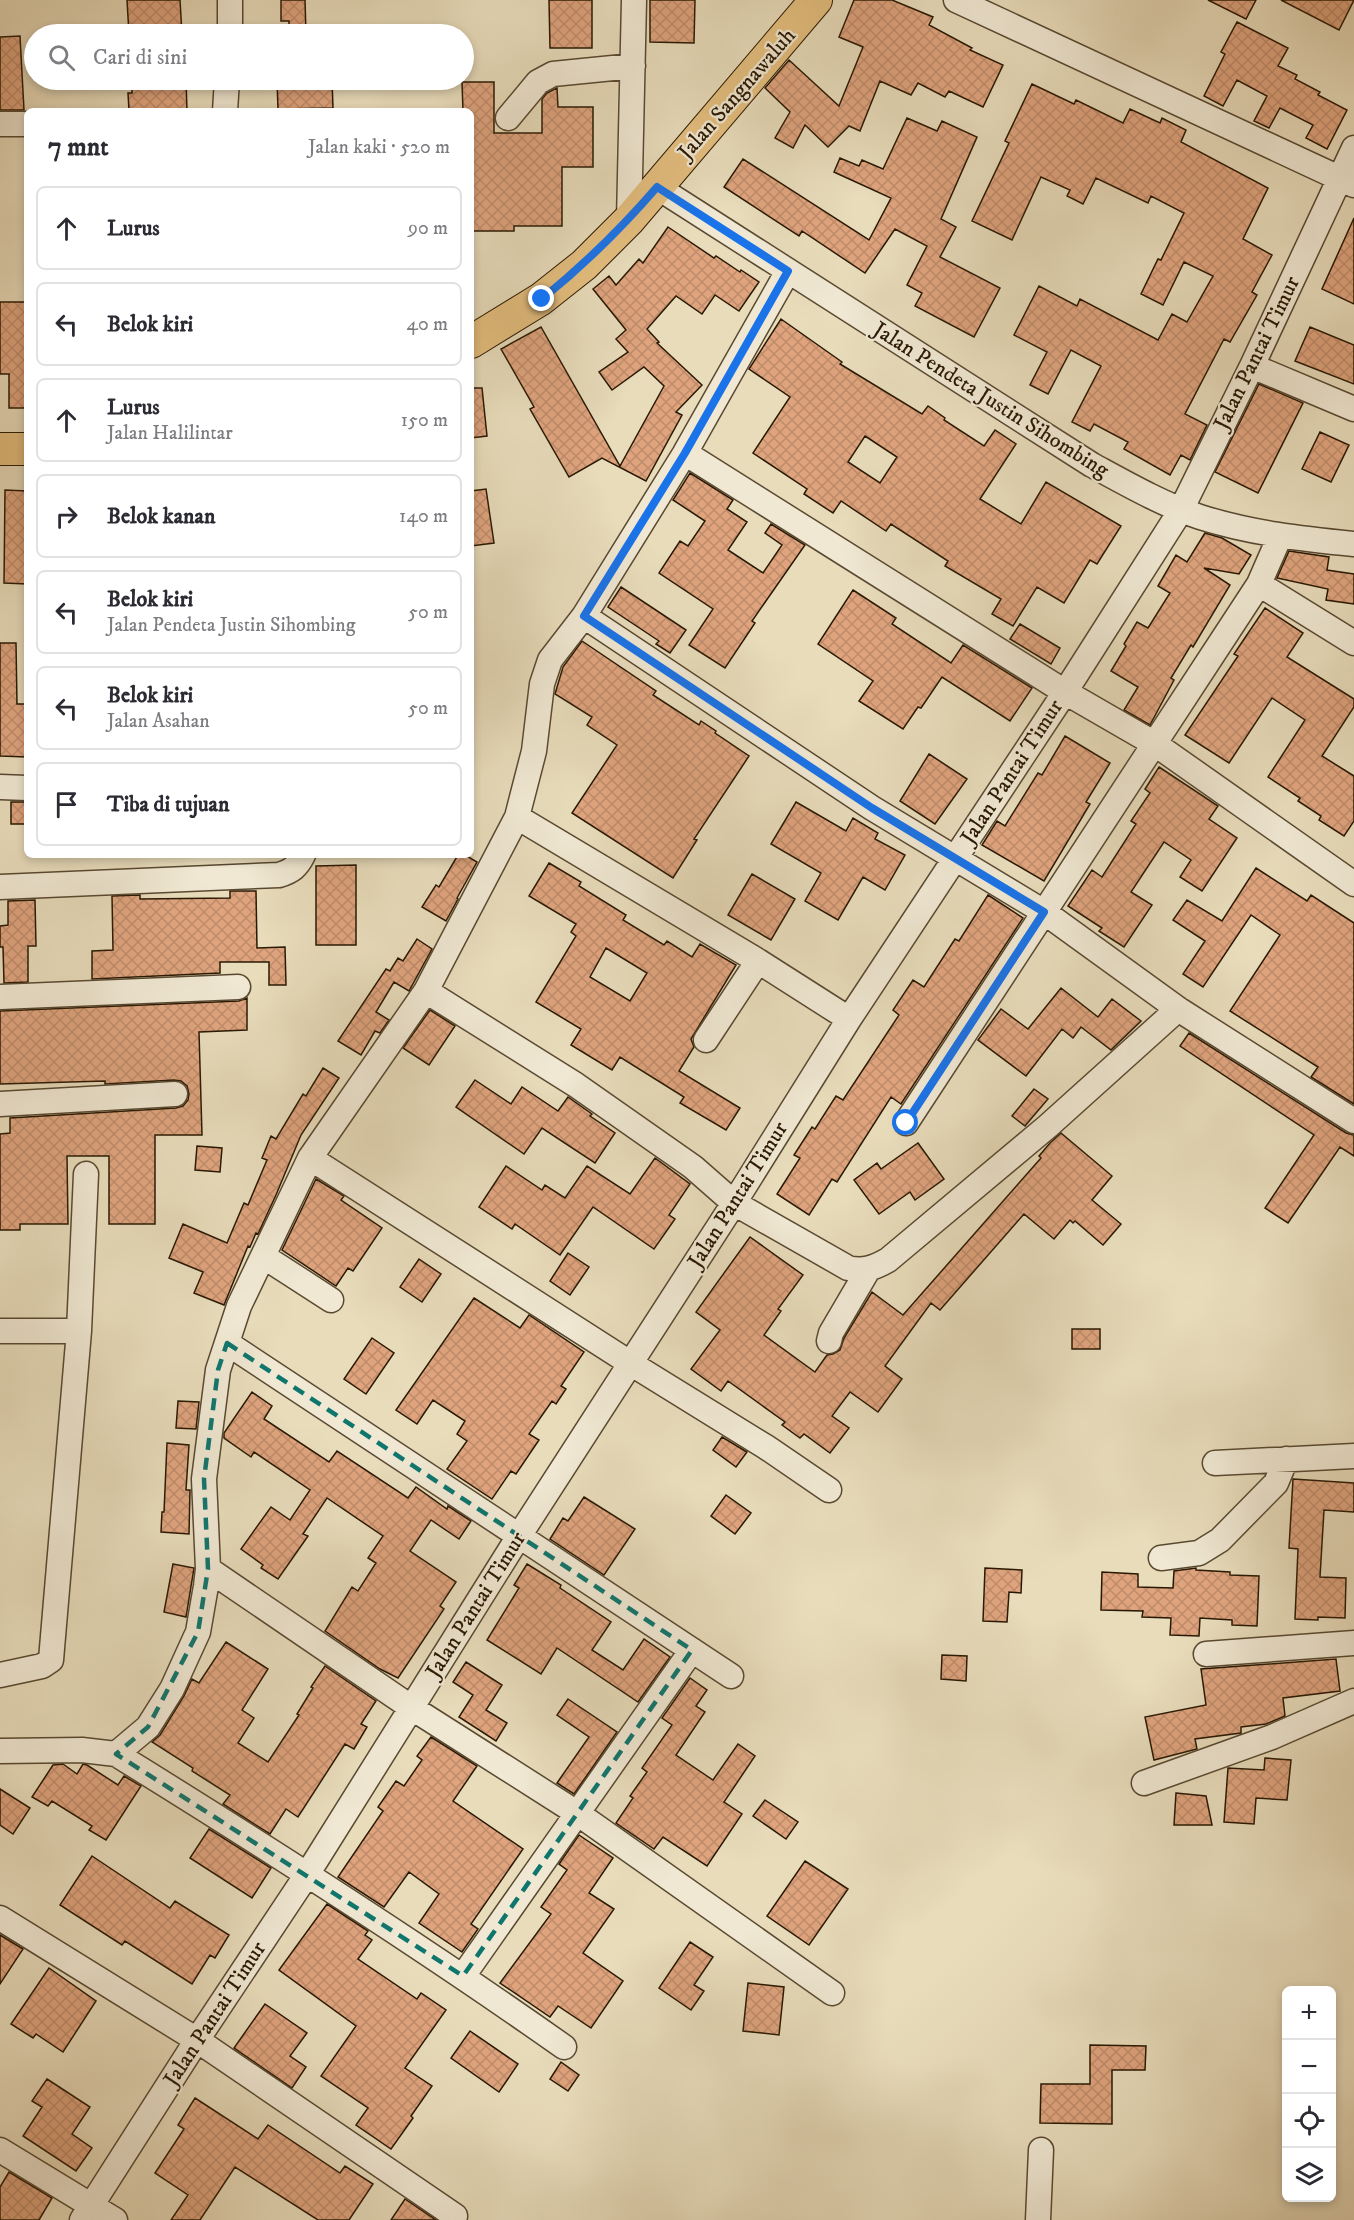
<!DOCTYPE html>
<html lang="id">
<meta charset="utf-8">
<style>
:root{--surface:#fff;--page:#f7f7f7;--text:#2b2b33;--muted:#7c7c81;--line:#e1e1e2}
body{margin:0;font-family:"IM FELL DW Pica",serif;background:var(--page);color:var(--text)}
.controls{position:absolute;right:18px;bottom:18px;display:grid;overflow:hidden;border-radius:9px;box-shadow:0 3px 9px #0003}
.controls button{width:54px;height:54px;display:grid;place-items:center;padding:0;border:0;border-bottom:2px solid var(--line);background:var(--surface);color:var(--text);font:30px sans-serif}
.stop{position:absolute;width:18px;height:18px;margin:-14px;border:4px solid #1a73e8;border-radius:50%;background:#fff}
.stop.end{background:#1a73e8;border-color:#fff;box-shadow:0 2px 6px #0008}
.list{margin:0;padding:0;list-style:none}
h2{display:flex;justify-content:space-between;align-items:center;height:78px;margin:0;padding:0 24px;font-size:26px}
h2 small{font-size:20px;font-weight:400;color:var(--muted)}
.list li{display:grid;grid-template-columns:39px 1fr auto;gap:18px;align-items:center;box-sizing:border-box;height:84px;margin:0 12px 12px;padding:0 12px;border:2px solid var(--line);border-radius:9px}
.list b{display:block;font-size:22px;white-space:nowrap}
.list p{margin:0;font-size:20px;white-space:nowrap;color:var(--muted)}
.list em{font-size:20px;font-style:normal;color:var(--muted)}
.icon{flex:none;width:33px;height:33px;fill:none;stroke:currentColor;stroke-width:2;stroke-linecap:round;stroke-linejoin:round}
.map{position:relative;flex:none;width:1354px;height:2220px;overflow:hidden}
.search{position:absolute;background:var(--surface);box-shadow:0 3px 9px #0003;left:24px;top:24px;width:450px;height:66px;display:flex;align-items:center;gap:15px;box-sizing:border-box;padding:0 21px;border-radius:33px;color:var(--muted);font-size:22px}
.panel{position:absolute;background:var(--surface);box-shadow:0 3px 9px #0003;left:24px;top:108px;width:450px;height:750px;border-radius:9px}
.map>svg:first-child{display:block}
.building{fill:url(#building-cross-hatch);stroke:#291803;stroke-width:1.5;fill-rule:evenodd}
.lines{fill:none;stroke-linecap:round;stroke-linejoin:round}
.minor-casing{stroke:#594931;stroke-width:27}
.major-casing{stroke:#291803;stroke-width:34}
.minor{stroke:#f0e8d3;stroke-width:24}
.major{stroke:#e4be7e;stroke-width:32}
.route{stroke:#1a73e8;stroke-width:8}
.marked{fill:none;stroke:#0f766e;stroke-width:4.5;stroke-dasharray:12 8;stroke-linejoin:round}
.labels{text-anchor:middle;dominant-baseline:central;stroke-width:4.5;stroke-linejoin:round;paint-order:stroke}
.street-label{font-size:22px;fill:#291803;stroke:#f0e8d3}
</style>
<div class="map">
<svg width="1354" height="2220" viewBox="0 0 1354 2220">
<defs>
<pattern id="building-cross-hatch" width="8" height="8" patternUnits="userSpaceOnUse" patternTransform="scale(1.5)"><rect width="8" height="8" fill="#dfa47e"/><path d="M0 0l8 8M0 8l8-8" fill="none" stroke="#bf8c6b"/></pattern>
</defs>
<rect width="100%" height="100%" fill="#e8dcbb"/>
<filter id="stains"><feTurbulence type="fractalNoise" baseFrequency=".00333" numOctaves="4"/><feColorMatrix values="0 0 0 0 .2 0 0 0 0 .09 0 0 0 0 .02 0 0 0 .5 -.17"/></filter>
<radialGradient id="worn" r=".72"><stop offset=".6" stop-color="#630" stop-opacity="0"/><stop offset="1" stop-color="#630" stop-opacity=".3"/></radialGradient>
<path class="building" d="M127,0H180L182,34H129Z
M281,0H305L306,34H289V21H281Z
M549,0H592V48H550Z
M650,0H695L694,43L650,42Z
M854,0H892L933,17L929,25L972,48L970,50L1003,65L983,107L949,91L945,97L918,83L911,95L880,81L860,131L849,126L828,147L805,125L793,148L775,138L790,112L765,88L789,60L839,106L863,47L839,37Z
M1208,0H1256L1246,19Z
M1281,0H1354L1339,30Z
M1237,22L1288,48L1278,66L1297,75L1295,79L1320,92L1318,95L1347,110L1327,149L1306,138L1313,125L1280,108L1269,128L1254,121L1267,96L1237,80L1223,106L1204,96L1225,54L1221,52Z
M20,36L24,110H0V37Z
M132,80H186L187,111H129L128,93H132Z
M277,80H332L333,108L278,109Z
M462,82H494V133H542V99L547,93L557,88L558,107H593V167H562V226H514V231H471V111H463Z
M1032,84L1074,104L1076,100L1123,123L1130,109L1160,123L1162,118L1186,130L1181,142L1268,188L1243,239L1272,255L1252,292L1257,295L1230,342L1224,339L1185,414L1207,425L1190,460L1181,455L1170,475L1124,449L1128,442L1094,424L1090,431L1072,422L1101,366L1071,350L1048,394L1030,385L1047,352L1014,335L1039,286L1077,306L1080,299L1158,340L1172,314L1187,322L1213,276L1184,262L1163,305L1141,294L1158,259L1161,260L1184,213L1151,196L1148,203L1096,178L1083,204L1067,196L1070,190L1041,177L1012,240L972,221L1009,143L1005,141Z
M907,118L937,131L942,121L977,137L941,219L956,227L940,257L1000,288L974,337L915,306L922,293L907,285L927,246L895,229L865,273L802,231L799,236L724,187L743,159L869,240L891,198L834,172L840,158L859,166L862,160L883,169Z
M1354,218V304L1322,289Z
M668,227L714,258L716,256L740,272L741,270L759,282L739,311L715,295L702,314L676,296L647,329L659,342L657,343L702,385L676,412L682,415L646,481L602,458L569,477L530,409L534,407L501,349L541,327L620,466L664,386L644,367L612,390L599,372L628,352L616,339L626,330L593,289L609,276L616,285L639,259L643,263Z
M0,302H27V408H9V374H0Z
M781,319L842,362L840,364L922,414L928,406L945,418L944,420L984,446L995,430L1016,444L980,499L1021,524L1046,482L1121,526L1097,564L1090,560L1064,603L1037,587L1013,626L992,614L1001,599L945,566L948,561L891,524L886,531L841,501L833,513L804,494L807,489L753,453L790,397L749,369ZM865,436L897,457L880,483L848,462Z
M1310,327L1354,345V384L1295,361Z
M1259,384L1303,403L1258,493L1215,472Z
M471,388H482L487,436L471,438Z
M1320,432L1349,445L1331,482L1302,469Z
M690,473L733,500L727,509L747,522L728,550L763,573L782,545L765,533L771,524L805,545L752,621L755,623L725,668L689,645L713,609L659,573L680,541L688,546L705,521L673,500Z
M486,489L494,543L471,546V491Z
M5,490L27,491V584L4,583Z
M1205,533L1222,538L1251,555L1239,574L1204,568L1230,585L1193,647L1191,645L1171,678L1174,680L1150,725L1124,710L1138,687L1111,671L1126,646L1124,644L1137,622L1148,628L1170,593L1158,586L1176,555L1187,562Z
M1289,551L1329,557L1327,570L1354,574V604L1326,600L1328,589L1277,578Z
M621,587L686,630L670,653L656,644L659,641L608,607Z
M853,590L896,618L892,624L951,663L963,645L1032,688L1010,721L942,677L921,708L918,707L903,729L859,701L873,681L818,644Z
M1265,608L1303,633L1287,657L1354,699V707L1322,756L1354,776V821L1344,836L1319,820L1321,816L1298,801L1300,798L1268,777L1305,720L1272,698L1229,763L1185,735L1238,656L1234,654Z
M1020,624L1060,648L1051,664L1010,639Z
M582,641L656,691L653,695L699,725L701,721L716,731L715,733L749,756L694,839L697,840L673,878L572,813L617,745L587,725L592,717L555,694L563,667Z
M0,643H16L17,704H27V757L0,756Z
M1065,736L1110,763L1086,802L1090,804L1044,881L982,845L997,821L1005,826L1038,773L1042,775Z
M929,754L967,779L935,824L900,801Z
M1159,767L1218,806L1209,819L1237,838L1202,891L1180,877L1191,860L1164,842L1131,892L1152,905L1124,947L1099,931L1102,928L1068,906L1092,870L1102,877L1136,824L1131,821L1150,793L1145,789Z
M11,802H27V824H11Z
M796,802L846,831L853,818L878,833L875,839L905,855L885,890L863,877L838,920L805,901L821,873L771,844Z
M458,855H465L477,862L457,898L458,899L446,921L422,907L436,885L439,887Z
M549,863L581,882L579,886L626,915L623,920L664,945L667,941L692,957L700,944L736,965L691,1039L694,1047L679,1071L740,1108L726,1130L680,1103L684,1097L620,1057L612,1070L571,1045L581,1029L536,1002L576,936L571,932L576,924L529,896ZM606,948L647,973L630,1001L590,977Z
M356,865V945H316V866Z
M1256,868L1307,901L1311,895L1354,923V1104L1311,1077L1318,1067L1230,1011L1280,935L1251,915L1203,987L1183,974L1205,941L1173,920L1187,900L1222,921Z
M752,874L795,899L771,940L728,915Z
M230,891H256L257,948L285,947L286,985H269V962H220V973L92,979V951L113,950L112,896L140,895V899L230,898Z
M988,895L1023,918L901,1104L891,1097L837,1182L832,1179L809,1215L777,1194L800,1158L794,1155L812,1127L815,1129L836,1096L843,1100L899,1015L893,1010L913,980L924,987L955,939L959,941Z
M35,900L36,946H28V982L4,983L3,947H0V926L8,925V901Z
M417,939L432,949L409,991L394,982L376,1012L389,1020L380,1033L375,1031L361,1055L338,1041L386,969L390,971L398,958L403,961Z
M1061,988L1098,1017L1112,999L1141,1021L1111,1050L1081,1027L1073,1038L1062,1029L1026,1076L978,1040L1001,1009L1028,1029Z
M247,998V1030L199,1032L202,1135H155V1224H109V1156H67L68,1224H20V1230H0V1134L10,1133V1118L176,1108L183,1106L188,1100L189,1094L187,1086L181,1081L174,1080L105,1084V1081L0,1084V1011L239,1001Z
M430,1010L455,1026L429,1065L403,1048Z
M1189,1033L1346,1133L1354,1135V1156L1340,1147L1288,1223L1265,1208L1314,1135L1180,1046Z
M323,1068L339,1078L301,1135L276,1195L258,1234L256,1233L250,1247L248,1246L224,1305L194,1293L203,1272L169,1258L183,1224L227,1243L244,1203L248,1205L267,1160L262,1158L271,1136L276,1139L303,1094L306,1096Z
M475,1080L511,1104L522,1087L558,1111L568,1097L592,1114L590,1116L615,1133L595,1163L542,1128L524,1154L456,1107Z
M1034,1089L1048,1099L1025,1126L1012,1116Z
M1061,1133L1112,1176L1092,1200L1121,1224L1103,1245L1075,1221L1073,1223L1070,1220L1054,1239L1024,1214L940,1310L931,1303L885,1366L902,1379L878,1412L850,1392L832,1416L849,1428L830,1453L804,1434L800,1438L782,1425L785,1422L728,1381L721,1391L691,1369L720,1330L696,1312L750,1237L803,1275L778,1309L781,1311L764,1335L815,1372L827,1355L833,1354L840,1350L844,1338L872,1292L903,1315L1041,1158L1039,1156L1050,1143Z
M918,1143L944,1179L915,1200L910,1192L879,1214L854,1180L877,1163L881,1169Z
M197,1146L222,1148L220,1172L195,1170Z
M655,1158L690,1184L669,1215L675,1219L654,1249L593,1207L560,1255L515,1224L512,1229L479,1207L506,1166L542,1190L545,1185L565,1198L587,1166L630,1194Z
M316,1179L344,1196L341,1200L382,1228L353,1271L348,1268L336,1286L282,1250Z
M568,1253L589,1267L570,1295L550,1281Z
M419,1259L441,1274L422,1302L400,1287Z
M474,1298L520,1328L529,1315L584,1352L561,1386L566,1389L556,1404L552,1401L529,1434L539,1440L516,1474L511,1471L492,1499L447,1469L467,1441L457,1434L465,1421L433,1400L417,1424L396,1410Z
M1072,1329H1100V1349H1072Z
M372,1338L394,1353L366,1394L344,1379Z
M252,1392L272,1406L264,1419L329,1462L337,1451L408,1498L416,1487L447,1509L448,1506L471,1521L459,1539L431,1520L410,1551L456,1582L440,1606L444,1609L398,1678L380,1669L325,1631L352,1587L358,1591L376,1563L368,1558L383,1536L327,1498L303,1534L308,1536L278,1579L261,1568L263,1565L241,1549L271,1507L290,1520L310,1490L254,1452L251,1457L224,1438V1433Z
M178,1401L199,1402L196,1429L176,1428Z
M722,1437L747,1452L736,1467L713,1450Z
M167,1443L189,1445L186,1490H190L189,1534L161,1532L162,1512H164Z
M1293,1479L1354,1483V1512L1324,1510L1320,1577L1346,1578L1345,1618L1318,1617V1620L1295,1619L1298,1549L1289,1548Z
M726,1495L751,1513L735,1534L711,1516Z
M584,1497L635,1529L604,1575L550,1539L563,1518L568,1521Z
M173,1564L194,1568L186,1617L164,1612Z
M527,1564L561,1585L560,1588L611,1622L592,1650L623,1670L644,1639L670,1657L638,1702L557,1648L541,1674L487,1640L519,1588L514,1585Z
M985,1568L1022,1570L1021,1593L1009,1592L1007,1622L983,1621Z
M1196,1568V1570L1230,1572V1575L1259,1576L1257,1626L1232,1625V1620L1200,1618L1199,1636L1170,1635L1171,1618L1142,1617L1143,1611L1101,1610L1102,1572L1138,1574V1587L1173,1588L1174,1571Z
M226,1642L268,1669L242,1710L254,1718L238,1743L268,1762L299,1715L297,1714L313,1688L311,1687L325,1666L376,1701L361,1724L367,1727L354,1749L345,1744L298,1817L286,1809L270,1834L223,1804L230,1795L192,1771L193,1768L152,1742L160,1735L184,1696L192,1679L199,1683Z
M942,1655L967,1656L966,1681L941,1679Z
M1336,1659L1340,1691L1283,1698L1285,1716L1266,1724L1241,1727V1733L1195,1739L1197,1749L1154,1760L1145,1717L1206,1705L1201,1669Z
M466,1662L502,1685L486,1710L507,1723L496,1741L459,1717L473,1695L453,1682Z
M690,1678L707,1690L696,1706L705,1712L676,1755L713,1780L738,1744L755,1756L724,1802L742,1814L707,1866L663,1837L654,1849L616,1823L633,1798L630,1796L647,1772L642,1768L672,1725L662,1718Z
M568,1699L617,1732L574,1794L557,1783L589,1737L557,1715Z
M431,1737L477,1766L453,1801L523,1849L471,1924L478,1929L462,1952L419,1923L439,1894L409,1872L384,1907L338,1877L383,1811L378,1807L396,1781L404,1786L422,1760L417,1756Z
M1265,1758L1291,1760L1287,1800L1256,1798L1254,1824L1224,1822L1228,1768L1264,1770Z
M63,1764L77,1774L83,1764L87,1765L118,1785L124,1776L141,1786L106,1840L89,1830L92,1826L52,1801L48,1806L32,1797L53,1765Z
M0,1789L30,1808L13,1834L0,1825Z
M1176,1793L1206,1796L1212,1825H1174Z
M765,1800L798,1822L786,1839L753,1816Z
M209,1829L271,1868L252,1898L190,1858Z
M579,1835L613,1858L589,1893L614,1909L583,1953L623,1981L591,2028L558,2006L550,2017L500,1983L551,1914L541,1907L567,1870L559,1864Z
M92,1856L170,1908L175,1901L229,1935L215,1958L210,1955L192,1984L125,1941L122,1945L60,1905Z
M805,1861L848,1889L809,1945L767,1916Z
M327,1904L368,1931L365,1935L372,1940L358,1959L417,1999L421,1993L446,2010L405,2068L432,2086L411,2116L413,2118L391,2149L356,2125L368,2108L321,2076L356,2026L279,1970Z
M0,1935L23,1949L0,1984Z
M690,1942L713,1957L694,1985L704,1991L691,2010L659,1988Z
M49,1968L96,2001L63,2052L36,2034L33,2038L11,2024Z
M748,1983L784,1987L779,2035L743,2031Z
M265,2004L307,2033L290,2056L306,2067L292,2088L234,2048Z
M470,2031L518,2064L499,2092L451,2058Z
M1090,2045L1146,2046L1145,2070H1112V2124L1040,2123L1041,2084H1090Z
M561,2062L579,2075L568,2091L550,2079Z
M47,2079L90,2107L72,2134L92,2148L76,2171L23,2136L42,2107L32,2101Z
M195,2098L258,2139L268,2125L340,2173L345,2166L373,2184L349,2220H318L235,2167L200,2220H171L188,2195L155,2173L184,2129L178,2125Z
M9,2172L52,2198L39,2220H0V2187Z
M405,2199L436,2220H391Z"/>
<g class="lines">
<defs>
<path id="minor" d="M230,0V34
M956,0L1354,185
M225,111L227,80
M508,118L538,82L553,74L633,66
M0,124H27
M657,187L1092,465C1127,484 1162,504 1200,517C1250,533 1302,539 1354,544
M629,220L634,0
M1252,366L1354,409
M685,453L1065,692L1155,744L1354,884
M1259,584L1354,643
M584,616L872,808L1044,912L1178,1009L1354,1121
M0,787L27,788
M517,817L758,961L849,1019
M0,887L279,875C292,871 297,867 303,855
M426,991L576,1085L693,1167L734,1203L848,1268C863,1272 874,1268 888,1260L1048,1126L1178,1009
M0,997L238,987
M706,1040L758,961
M0,1104L175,1094
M906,1123L1259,584L1280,536
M310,1158L630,1363L766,1447L829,1490
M263,1256L331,1300
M0,1331H79
M829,1341L831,1333L868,1270
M227,1343L731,1676
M1215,1463L1354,1456
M1161,1558L1199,1553L1220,1540L1276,1483L1286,1459
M208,1569L412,1708L577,1813L832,1993
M1206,1654L1354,1643
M0,1675L42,1666L51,1660L79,1331L86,1174
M0,1751L82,1750L116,1754C268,1848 418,1944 564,2047
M116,1754L148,1727L172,1689L198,1632L206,1586L208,1569L204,1479L218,1370L239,1306L310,1158L426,991L517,817L534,751L542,684L550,660L584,616L685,453L788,271
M1144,1783L1272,1737L1354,1701
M0,1918L197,2040L455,2216
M463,1976L692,1650
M0,2150L115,2220
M82,2220L197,2040L308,1873L519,1536L734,1203L849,1019L1065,692L1181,510L1252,366L1354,148
M1038,2220L1041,2150"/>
<path id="major" d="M471,342L541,299L584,265L629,220L816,0
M0,449H27"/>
</defs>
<use href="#minor" class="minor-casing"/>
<use href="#major" class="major-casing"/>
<use href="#minor" class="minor"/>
<use href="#major" class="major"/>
</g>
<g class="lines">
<path class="route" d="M542,299C585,264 620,230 657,187L788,271L685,453L584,616L872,808L1044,912L906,1123"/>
</g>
<path class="marked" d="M227,1343L692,1650L463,1976L116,1754L148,1727L198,1632L208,1569L204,1479L218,1370Z"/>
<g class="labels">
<g class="street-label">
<text transform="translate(737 94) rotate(-49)">Jalan Sangnawaluh</text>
<text transform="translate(1257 353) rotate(-64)">Jalan Pantai Timur</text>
<text transform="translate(991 400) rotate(32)">Jalan Pendeta Justin Sihombing</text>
<text transform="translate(1012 772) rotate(-57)">Jalan Pantai Timur</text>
<text transform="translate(738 1195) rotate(-58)">Jalan Pantai Timur</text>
<text transform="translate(476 1605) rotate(-58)">Jalan Pantai Timur</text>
<text transform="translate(215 2014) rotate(-57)">Jalan Pantai Timur</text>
</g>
</g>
<rect width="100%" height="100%" filter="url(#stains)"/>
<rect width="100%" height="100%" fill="url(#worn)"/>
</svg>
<div class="controls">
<button>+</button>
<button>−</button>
<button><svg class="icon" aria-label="locate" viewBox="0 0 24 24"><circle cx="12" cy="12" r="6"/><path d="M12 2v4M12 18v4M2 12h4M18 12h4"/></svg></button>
<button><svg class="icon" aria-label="layers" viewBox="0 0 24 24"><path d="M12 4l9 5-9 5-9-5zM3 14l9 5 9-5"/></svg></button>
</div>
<div class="stop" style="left:906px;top:1123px"></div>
<div class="stop end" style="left:542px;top:299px"></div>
<div class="search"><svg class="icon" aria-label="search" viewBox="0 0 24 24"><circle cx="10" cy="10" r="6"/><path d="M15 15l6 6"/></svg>Cari di sini</div>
<section class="panel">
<h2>7 mnt<small>Jalan kaki · 520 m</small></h2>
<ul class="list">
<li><svg class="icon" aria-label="ahead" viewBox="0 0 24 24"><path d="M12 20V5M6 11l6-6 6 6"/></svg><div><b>Lurus</b></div><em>90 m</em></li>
<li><svg class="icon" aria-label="left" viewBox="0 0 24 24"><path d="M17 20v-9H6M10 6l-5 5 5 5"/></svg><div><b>Belok kiri</b></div><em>40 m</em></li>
<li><svg class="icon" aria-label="ahead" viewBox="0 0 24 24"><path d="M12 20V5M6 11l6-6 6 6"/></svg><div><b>Lurus</b><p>Jalan Halilintar</p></div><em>150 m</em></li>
<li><svg class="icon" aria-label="right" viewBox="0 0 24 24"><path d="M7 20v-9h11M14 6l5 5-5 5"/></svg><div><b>Belok kanan</b></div><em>140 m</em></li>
<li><svg class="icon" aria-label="left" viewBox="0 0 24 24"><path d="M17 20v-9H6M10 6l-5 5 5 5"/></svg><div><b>Belok kiri</b><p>Jalan Pendeta Justin Sihombing</p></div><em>50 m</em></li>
<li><svg class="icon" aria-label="left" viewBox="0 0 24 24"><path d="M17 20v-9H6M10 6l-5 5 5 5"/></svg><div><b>Belok kiri</b><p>Jalan Asahan</p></div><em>50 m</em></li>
<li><svg class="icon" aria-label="arrive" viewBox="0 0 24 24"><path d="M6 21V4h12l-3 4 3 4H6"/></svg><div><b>Tiba di tujuan</b></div></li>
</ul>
</section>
</div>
